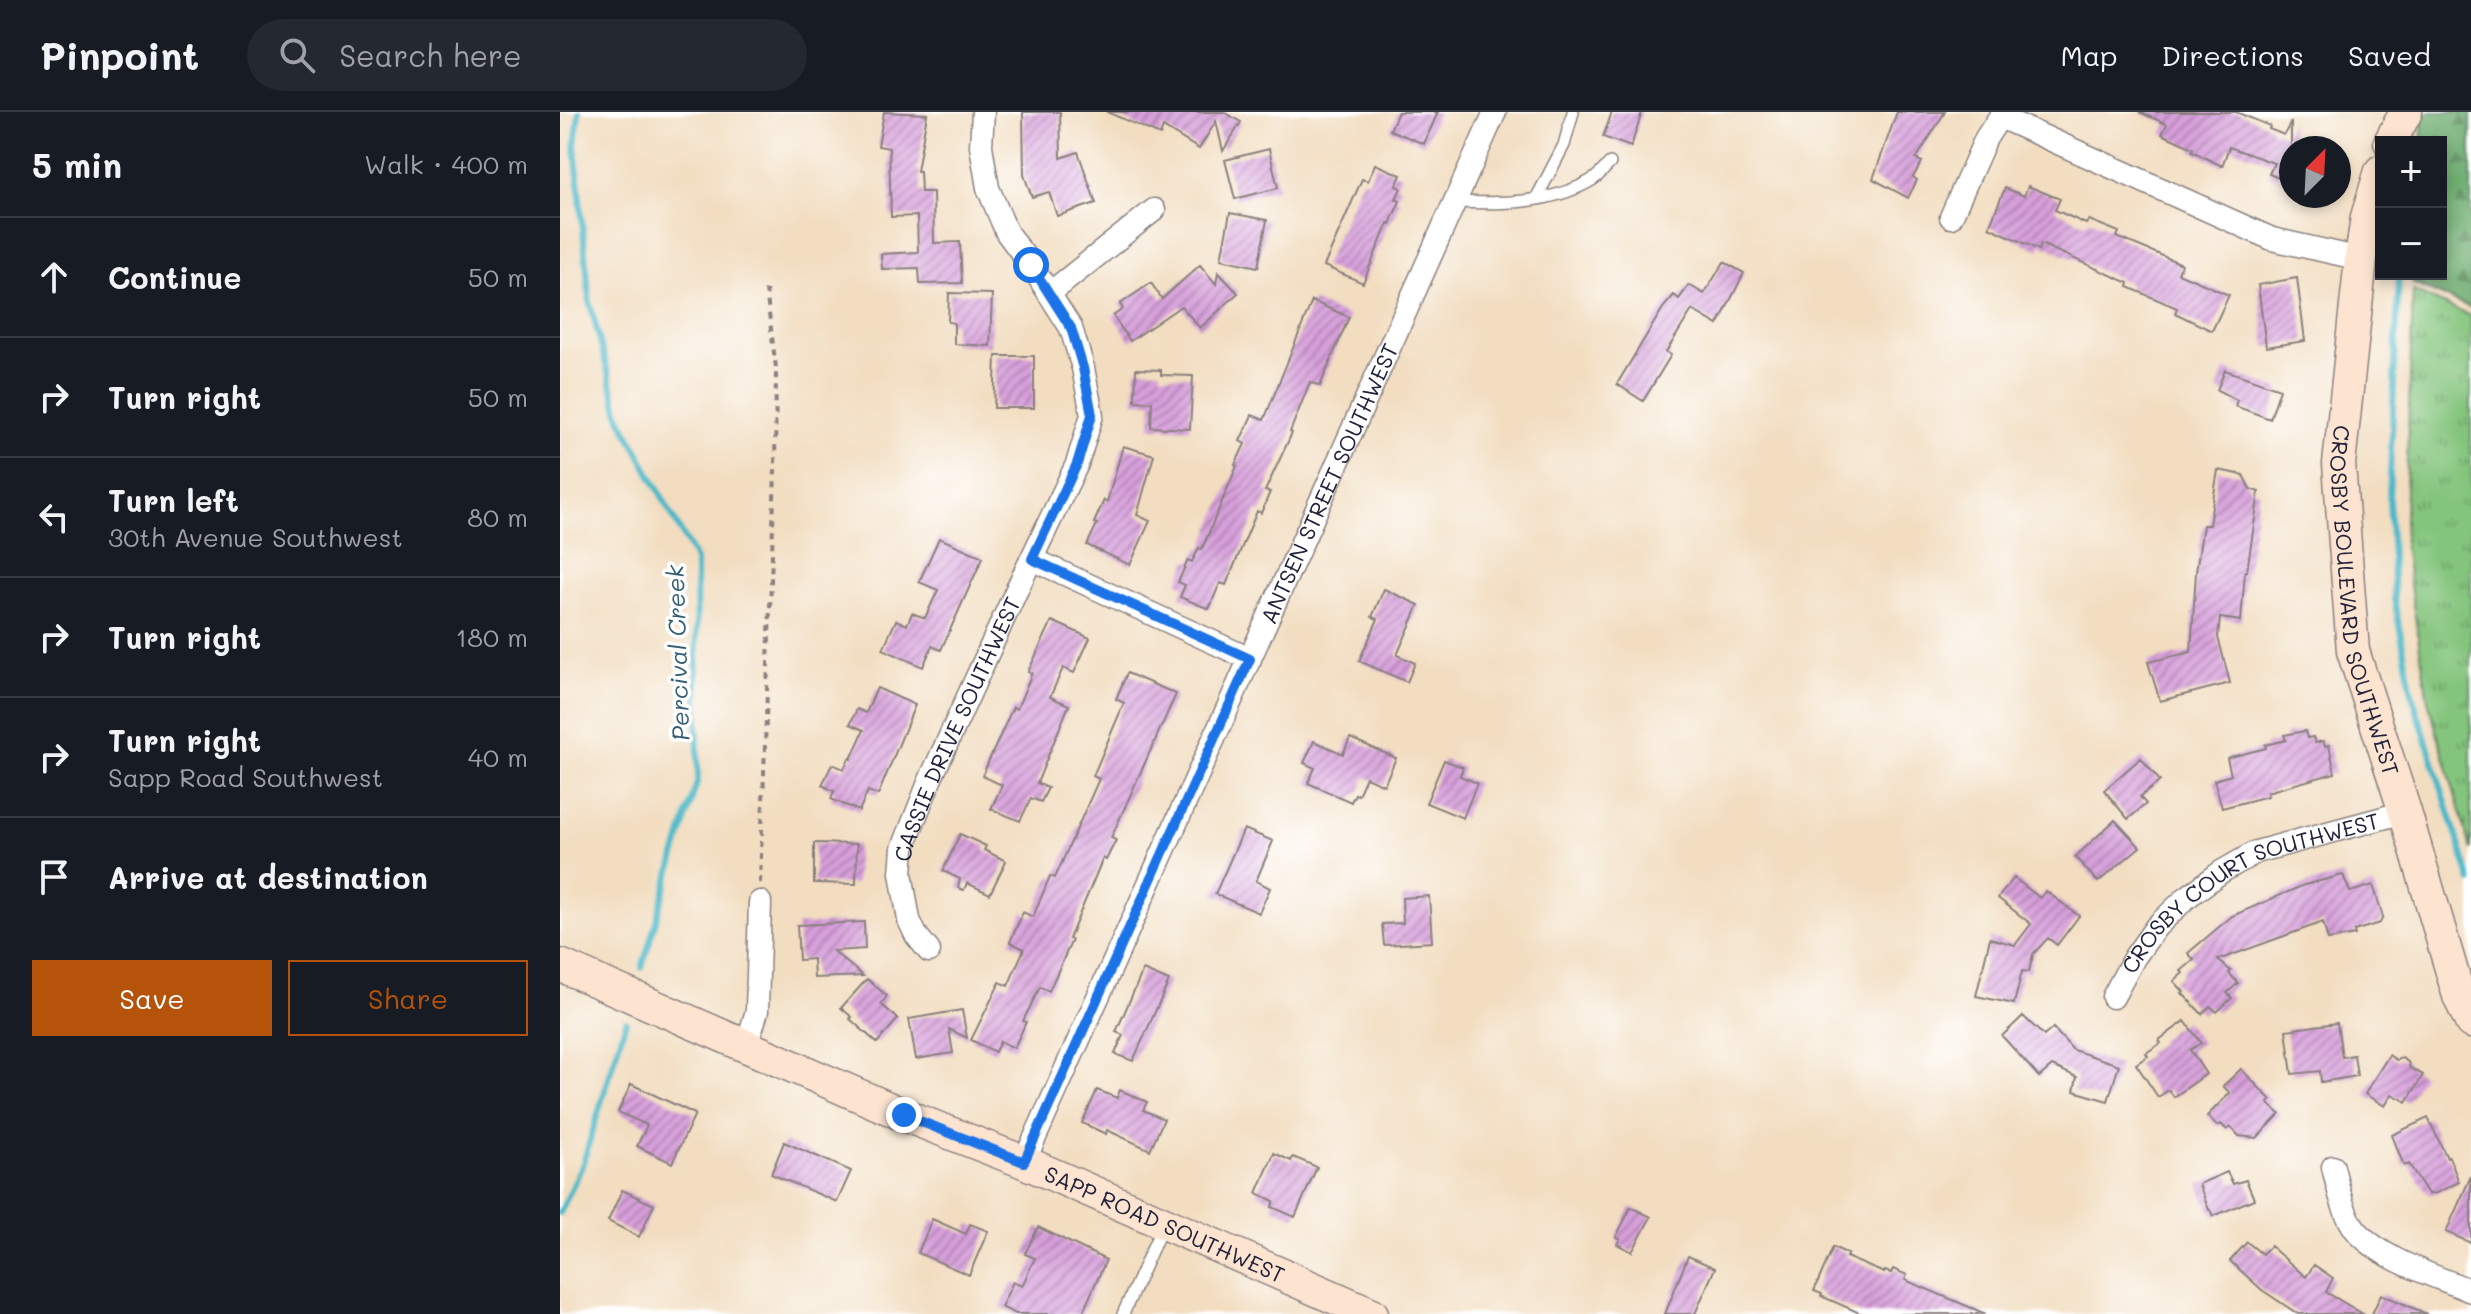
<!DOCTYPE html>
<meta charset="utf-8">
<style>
:root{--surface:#171b24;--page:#242831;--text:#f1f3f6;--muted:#9ea1a6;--line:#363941;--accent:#b45309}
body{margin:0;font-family:Mali,sans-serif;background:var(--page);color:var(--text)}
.controls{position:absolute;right:24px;top:24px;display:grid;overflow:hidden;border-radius:0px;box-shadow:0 4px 12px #0003}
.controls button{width:72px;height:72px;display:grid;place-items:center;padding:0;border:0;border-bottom:2px solid var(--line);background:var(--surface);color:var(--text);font:40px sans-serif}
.compass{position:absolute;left:1719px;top:24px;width:72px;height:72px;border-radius:50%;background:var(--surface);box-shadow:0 4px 12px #0003;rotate:24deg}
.stop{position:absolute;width:24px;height:24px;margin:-18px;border:6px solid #1a73e8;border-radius:50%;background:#fff}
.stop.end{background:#1a73e8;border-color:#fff;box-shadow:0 2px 8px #0008}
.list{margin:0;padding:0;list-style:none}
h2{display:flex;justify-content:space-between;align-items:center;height:104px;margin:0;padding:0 32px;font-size:34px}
h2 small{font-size:26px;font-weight:400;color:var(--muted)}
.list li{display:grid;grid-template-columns:52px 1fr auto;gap:24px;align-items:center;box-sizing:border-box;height:120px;padding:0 32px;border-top:2px solid var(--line)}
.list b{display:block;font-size:30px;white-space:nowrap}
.list p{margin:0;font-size:26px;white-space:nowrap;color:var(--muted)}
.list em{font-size:26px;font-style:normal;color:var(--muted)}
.actions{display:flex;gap:16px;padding:24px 32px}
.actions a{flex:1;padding:18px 0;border:2px solid var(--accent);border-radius:0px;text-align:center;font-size:28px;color:var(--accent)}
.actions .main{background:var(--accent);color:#fff}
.icon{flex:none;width:44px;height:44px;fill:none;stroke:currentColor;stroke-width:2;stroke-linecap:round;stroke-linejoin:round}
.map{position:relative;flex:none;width:1911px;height:1202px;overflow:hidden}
header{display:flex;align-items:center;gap:48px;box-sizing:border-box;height:112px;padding:0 40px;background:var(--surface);border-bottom:2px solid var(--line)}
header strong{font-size:38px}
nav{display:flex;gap:44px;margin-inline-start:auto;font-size:28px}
.search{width:560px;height:72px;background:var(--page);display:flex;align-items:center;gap:20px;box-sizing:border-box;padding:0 28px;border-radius:44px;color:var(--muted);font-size:30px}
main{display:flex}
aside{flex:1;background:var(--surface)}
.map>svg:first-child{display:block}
.forest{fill:url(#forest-firs);stroke:#466654;stroke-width:2}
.park{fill:url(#park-tufts);stroke:#53745c;stroke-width:2}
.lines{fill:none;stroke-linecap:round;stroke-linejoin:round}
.stream{stroke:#4cb8c8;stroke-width:6}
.building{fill:url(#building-hatch)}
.lane-casing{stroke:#8a807e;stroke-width:14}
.street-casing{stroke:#8a807e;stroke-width:25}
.secondary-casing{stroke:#8a807e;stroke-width:35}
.path{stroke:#8a807e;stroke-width:4;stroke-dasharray:6 6;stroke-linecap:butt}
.lane{stroke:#fff;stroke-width:11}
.street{stroke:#fff;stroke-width:22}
.secondary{stroke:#fde4d1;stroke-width:32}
.route{stroke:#1a73e8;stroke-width:10}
.labels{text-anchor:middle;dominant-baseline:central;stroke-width:7;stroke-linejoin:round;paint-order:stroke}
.street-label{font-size:22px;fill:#22223b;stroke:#fff}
.water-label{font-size:24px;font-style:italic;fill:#335e73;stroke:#fff}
</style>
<header>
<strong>Pinpoint</strong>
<div class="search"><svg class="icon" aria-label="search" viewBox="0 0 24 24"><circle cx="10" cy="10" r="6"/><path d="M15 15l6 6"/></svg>Search here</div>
<nav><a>Map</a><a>Directions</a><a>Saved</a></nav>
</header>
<main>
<aside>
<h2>5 min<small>Walk · 400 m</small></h2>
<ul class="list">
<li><svg class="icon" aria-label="ahead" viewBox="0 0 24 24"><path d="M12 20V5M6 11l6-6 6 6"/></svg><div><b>Continue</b></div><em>50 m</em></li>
<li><svg class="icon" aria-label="right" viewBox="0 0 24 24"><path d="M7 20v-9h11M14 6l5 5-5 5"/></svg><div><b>Turn right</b></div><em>50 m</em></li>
<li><svg class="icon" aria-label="left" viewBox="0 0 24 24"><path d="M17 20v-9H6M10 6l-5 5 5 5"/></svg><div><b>Turn left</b><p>30th Avenue Southwest</p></div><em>80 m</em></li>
<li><svg class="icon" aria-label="right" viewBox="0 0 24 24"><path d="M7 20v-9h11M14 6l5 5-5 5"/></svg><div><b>Turn right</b></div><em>180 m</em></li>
<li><svg class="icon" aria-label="right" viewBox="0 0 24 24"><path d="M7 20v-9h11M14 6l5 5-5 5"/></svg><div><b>Turn right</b><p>Sapp Road Southwest</p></div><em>40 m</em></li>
<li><svg class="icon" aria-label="arrive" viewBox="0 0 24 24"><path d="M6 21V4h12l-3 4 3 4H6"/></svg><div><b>Arrive at destination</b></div></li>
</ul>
<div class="actions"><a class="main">Save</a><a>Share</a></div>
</aside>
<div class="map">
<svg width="1911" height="1202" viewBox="0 0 1911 1202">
<defs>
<pattern id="forest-firs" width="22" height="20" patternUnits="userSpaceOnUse" patternTransform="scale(2)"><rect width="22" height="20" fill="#6baa6c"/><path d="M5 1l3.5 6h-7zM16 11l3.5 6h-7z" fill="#588a5a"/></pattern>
<pattern id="park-tufts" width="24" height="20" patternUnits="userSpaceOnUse" patternTransform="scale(2)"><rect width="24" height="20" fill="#84c57d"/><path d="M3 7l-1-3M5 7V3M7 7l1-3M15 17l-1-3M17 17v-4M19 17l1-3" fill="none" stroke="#6ca068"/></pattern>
<pattern id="building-hatch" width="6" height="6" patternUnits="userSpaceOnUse" patternTransform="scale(2)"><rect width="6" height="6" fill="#d79fda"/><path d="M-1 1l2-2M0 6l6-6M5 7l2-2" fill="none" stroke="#ae81b2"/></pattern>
</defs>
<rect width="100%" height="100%" fill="#fff"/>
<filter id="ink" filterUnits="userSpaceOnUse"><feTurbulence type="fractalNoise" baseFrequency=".0125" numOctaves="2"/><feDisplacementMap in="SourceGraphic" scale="16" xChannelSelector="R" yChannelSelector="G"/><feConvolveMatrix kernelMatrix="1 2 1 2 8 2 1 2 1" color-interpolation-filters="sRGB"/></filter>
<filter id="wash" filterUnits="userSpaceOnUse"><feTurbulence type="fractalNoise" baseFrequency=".006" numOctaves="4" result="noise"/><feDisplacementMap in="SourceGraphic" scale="32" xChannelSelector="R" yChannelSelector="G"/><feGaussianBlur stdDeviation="1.8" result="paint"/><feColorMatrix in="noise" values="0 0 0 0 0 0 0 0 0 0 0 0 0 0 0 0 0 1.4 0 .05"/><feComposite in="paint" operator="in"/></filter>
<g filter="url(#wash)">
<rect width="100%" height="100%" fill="#f2ddc0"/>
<path class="forest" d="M1863,0H1911V196L1852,171L1853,162H1881V30H1861Z"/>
<path class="park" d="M1853,179L1911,204V738L1868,589L1844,434Z"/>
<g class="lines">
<path class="stream" d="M19,0L15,34L30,192L60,306L136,448L138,667L82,856
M1839,162L1829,386L1834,487L1853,586L1911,770
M0,1101L22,1054L66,909"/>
</g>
<g id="blocks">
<path class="building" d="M324,0L367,2L357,59H360L361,80H373L374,131L400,130L402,171L360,172L359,156L322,157L321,142L358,140L357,104L331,105L329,36L318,34Z
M463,0H500L501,46L518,40L536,91L497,104L489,80L472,85L464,63Z
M547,0H664L681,10L663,39L656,9L639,37L603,15L600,23Z
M838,0H878L864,32L830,18Z
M1052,0H1082L1071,35L1043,25Z
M1337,0H1385L1356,47L1362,50L1353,65L1357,68L1348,86L1313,67Z
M1579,0H1676L1710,14L1709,17L1724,23L1731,10V71L1709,62L1714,51L1669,35L1662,54L1632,39L1633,36L1602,22L1607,12Z
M709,37L718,76L675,87L665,48Z
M815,52L841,63L836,74L841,76L836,87L840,89L830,112L828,111L803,171L764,154L802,67L808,69Z
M1468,74L1500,87L1495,98L1526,112L1529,108L1559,120L1557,125L1622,152L1618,161L1669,183L1652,219L1615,201L1617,196L1568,175L1569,171L1481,132L1479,138L1429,115L1445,76L1464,84Z
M670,101L707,108L698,155L661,147Z
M1164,150L1184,161L1158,213L1132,198L1106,240L1111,243L1083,289L1057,272L1103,196L1114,183L1119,187L1129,173L1144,182Z
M640,153L656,172L658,160L678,181L640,216L621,194L570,229L553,204L563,197L560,192L591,171L602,187Z
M1737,166L1745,229L1706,235L1698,173Z
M389,181L432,182L430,234L394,232V211L388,210Z
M752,189L789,205L760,274L750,270L730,320L732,321L705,379L710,380L701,401L697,399L666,473L660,471L649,497L620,485L625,473L618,470L628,448L632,450L639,436L642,437L677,354L675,353L685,332L680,329L692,303L704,308Z
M436,244H474V296H434Z
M576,257L601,258V263L633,264L630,317L591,315L592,290L575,289Z
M1665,258L1720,277L1710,307L1675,294L1677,288L1657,278Z
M563,334L594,343L577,403L590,409L570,453L527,433L537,412L534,411L544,388L547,390Z
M1658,358L1683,363L1690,377L1699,380L1687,459H1685L1681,509L1660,506L1658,525L1670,571L1600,589L1588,550L1631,540L1636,460L1643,413H1649Z
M379,426L423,445L381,538L372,534L363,555L323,537L336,508L347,513L352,501L365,506L378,478L359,470Z
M824,477L859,493L837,543L855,551L847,570L799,549L818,507L812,505Z
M492,509L530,526L514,561L503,556L490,585L509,593L477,671L488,676L481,690L471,686L460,709L431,697L442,673L422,664L453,595L457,597L472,561L468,560Z
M567,561L616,582L551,726L556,728L546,748L543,746L509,827L512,828L489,879L480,875L463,909L466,910L454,936L440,929L435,940L411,928L440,870L448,874L464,837L450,830L463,800L473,805L490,764L495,766L539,667L533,664L564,591L556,587Z
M317,576L355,593L318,683L308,679L299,699L271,687L274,679L262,673L272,652L284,657L289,646L291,647L304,618L290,612L297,597L306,601Z
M1745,619L1747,626L1753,625L1755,631L1763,629L1765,634L1769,633L1775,661L1707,680L1708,684L1662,696L1654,668L1671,663L1667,646L1706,636L1705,633L1726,628L1724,623Z
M790,626L836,646L824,673L806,665L798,683L795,682L791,690L748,671L755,656L744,651L754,629L783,642Z
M1581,646L1600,669L1580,685L1586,692L1568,707L1544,678Z
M884,648L903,655L900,664L917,671L903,706L866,691Z
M1555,708L1580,735L1538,770L1515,745Z
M684,717L713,729L696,769L710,776L699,801L655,782Z
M400,722L426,734L424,738L446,749L430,782L407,771L404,778L398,776L400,767L383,759Z
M254,731L297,732L296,772L254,771Z
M1783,763L1790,780L1813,773L1823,805L1820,811L1794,819L1795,823L1768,828L1763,810L1658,848L1671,859L1669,861L1678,871L1667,881L1672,886L1657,900L1650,894L1642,902L1622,881L1624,880L1614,869L1623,861L1621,859L1634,848L1628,841L1672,804L1744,773Z
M1454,766L1480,786L1486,779L1519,804L1497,833L1488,826L1473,842L1469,860L1462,859L1454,892L1416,884L1430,826L1455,833L1471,812L1438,786Z
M869,784L872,830L824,833L822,812L843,811L842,786Z
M304,810L305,837L273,839L303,864L254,866L253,847L239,848L237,813Z
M583,858L609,869L573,949L555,942L563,923L556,920Z
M307,867L327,884L321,892L338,907L317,931L290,907L292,905L281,896Z
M402,898L407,926L389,917L393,941L356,947L349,907Z
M1463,904L1484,924L1493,916L1513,938L1559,953L1548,989L1514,979L1517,965L1492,954L1479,965L1442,924Z
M1625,909L1641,931L1630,938L1646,962L1614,985L1609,978L1598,985L1576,952L1588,944L1586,941L1601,931L1599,928Z
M1777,911L1782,945L1794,943L1797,964L1761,970L1760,959L1732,962L1726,918Z
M1829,943L1836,948L1842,946L1848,950L1850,956L1863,963L1847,990L1832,982L1825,994L1805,982Z
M1681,957L1711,988L1708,991L1720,1002L1697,1026L1679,1024L1671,1015L1667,1018L1661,1012L1657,1014L1647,1004L1670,981L1663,974Z
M71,972L135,1002L112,1051L77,1034L87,1013L58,1000Z
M537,978L557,986L560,978L587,990L583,998L604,1007L590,1038L547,1018L546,1022L522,1011Z
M1868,1006L1887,1046L1889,1045L1899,1070L1874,1082H1868L1849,1052L1844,1054L1832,1023Z
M224,1030L291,1059L277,1090L211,1062Z
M714,1041L731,1049L733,1045L757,1055L735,1105L712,1095L714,1089L697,1081Z
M1667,1060L1673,1072L1686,1068L1694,1087L1654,1104L1651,1098H1649L1639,1072Z
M1911,1064V1131L1886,1120Z
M62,1078L94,1093L79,1125L48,1109Z
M1071,1095L1091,1105L1072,1140L1057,1132L1060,1127L1056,1125Z
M372,1107L406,1122L410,1112L428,1119L409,1163L358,1141Z
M478,1115L546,1148L522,1202H456L441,1195L453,1170L462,1174L475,1146L465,1142Z
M1687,1130L1702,1142L1710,1134L1746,1165L1754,1153L1773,1166L1766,1180L1803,1202H1738L1702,1178L1670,1149Z
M1273,1135L1288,1142L1286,1145L1324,1161L1325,1159L1331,1161L1333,1157L1347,1163L1345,1168L1426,1202H1302L1261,1184L1262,1182L1254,1179Z
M1128,1144L1155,1156L1135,1202H1105Z
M1821,1182L1867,1202H1812Z"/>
</g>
</g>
<g filter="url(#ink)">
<use href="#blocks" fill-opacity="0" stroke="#8a807e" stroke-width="2"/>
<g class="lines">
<defs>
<path id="lane" d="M976,87L1004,33L1013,0
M896,90C941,92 992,92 1032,68C1039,64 1045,56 1050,51
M563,1202L602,1115"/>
<g id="street">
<path d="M1440,5L1712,127L1801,147"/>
<path d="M1391,105L1426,26L1443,0"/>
<path d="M490,181L594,98"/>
<path d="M472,447L690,547"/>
<path id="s1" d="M369,839L356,823L349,808L341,761L343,736L370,668L458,475L517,352L532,303L523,256L511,216L471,153L447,121L428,76L421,34L423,0"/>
<path id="s2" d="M1553,885L1574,846L1596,815L1626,786L1661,760L1696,740L1845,700"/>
<path d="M186,935L197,899L200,790"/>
<path id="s3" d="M464,1050L935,0"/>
<path d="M1773,1055C1778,1075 1783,1102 1796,1118C1821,1148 1876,1164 1911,1179"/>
</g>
<g id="secondary">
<path d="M1830,30L1846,0"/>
<path id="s4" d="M1821,59L1807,105L1801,147L1779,352L1793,539L1845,700L1899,884L1911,910"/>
<path id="s5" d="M0,853L344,1003L464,1050L812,1202"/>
</g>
</defs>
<use href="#lane" class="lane-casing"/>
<use href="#street" class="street-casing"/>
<use href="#secondary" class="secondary-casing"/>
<path class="path" d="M200,771L215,359L216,256L206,178"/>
<use href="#lane" class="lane"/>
<use href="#street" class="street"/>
<use href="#secondary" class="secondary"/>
</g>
</g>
<g class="lines" filter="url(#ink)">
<path class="route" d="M344,1003L464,1050L690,547L472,447L517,352L532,303L523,256L511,216L471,153"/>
</g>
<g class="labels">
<g class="street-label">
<text stroke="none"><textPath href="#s3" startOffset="744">ANTSEN STREET SOUTHWEST</textPath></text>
<text stroke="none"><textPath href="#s4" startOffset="436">CROSBY BOULEVARD SOUTHWEST</textPath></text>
<text stroke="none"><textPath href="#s1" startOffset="240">CASSIE DRIVE SOUTHWEST</textPath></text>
<text stroke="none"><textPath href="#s2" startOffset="182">CROSBY COURT SOUTHWEST</textPath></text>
<text stroke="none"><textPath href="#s5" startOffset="658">SAPP ROAD SOUTHWEST</textPath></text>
</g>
<g class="water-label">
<text transform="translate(117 541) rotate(-92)">Percival Creek</text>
</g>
</g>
</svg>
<div class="controls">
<button>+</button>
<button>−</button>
</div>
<svg class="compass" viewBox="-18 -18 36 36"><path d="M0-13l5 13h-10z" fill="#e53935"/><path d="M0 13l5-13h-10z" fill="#9ea1a6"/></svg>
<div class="stop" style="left:471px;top:153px"></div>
<div class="stop end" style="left:344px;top:1003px"></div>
</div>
</main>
